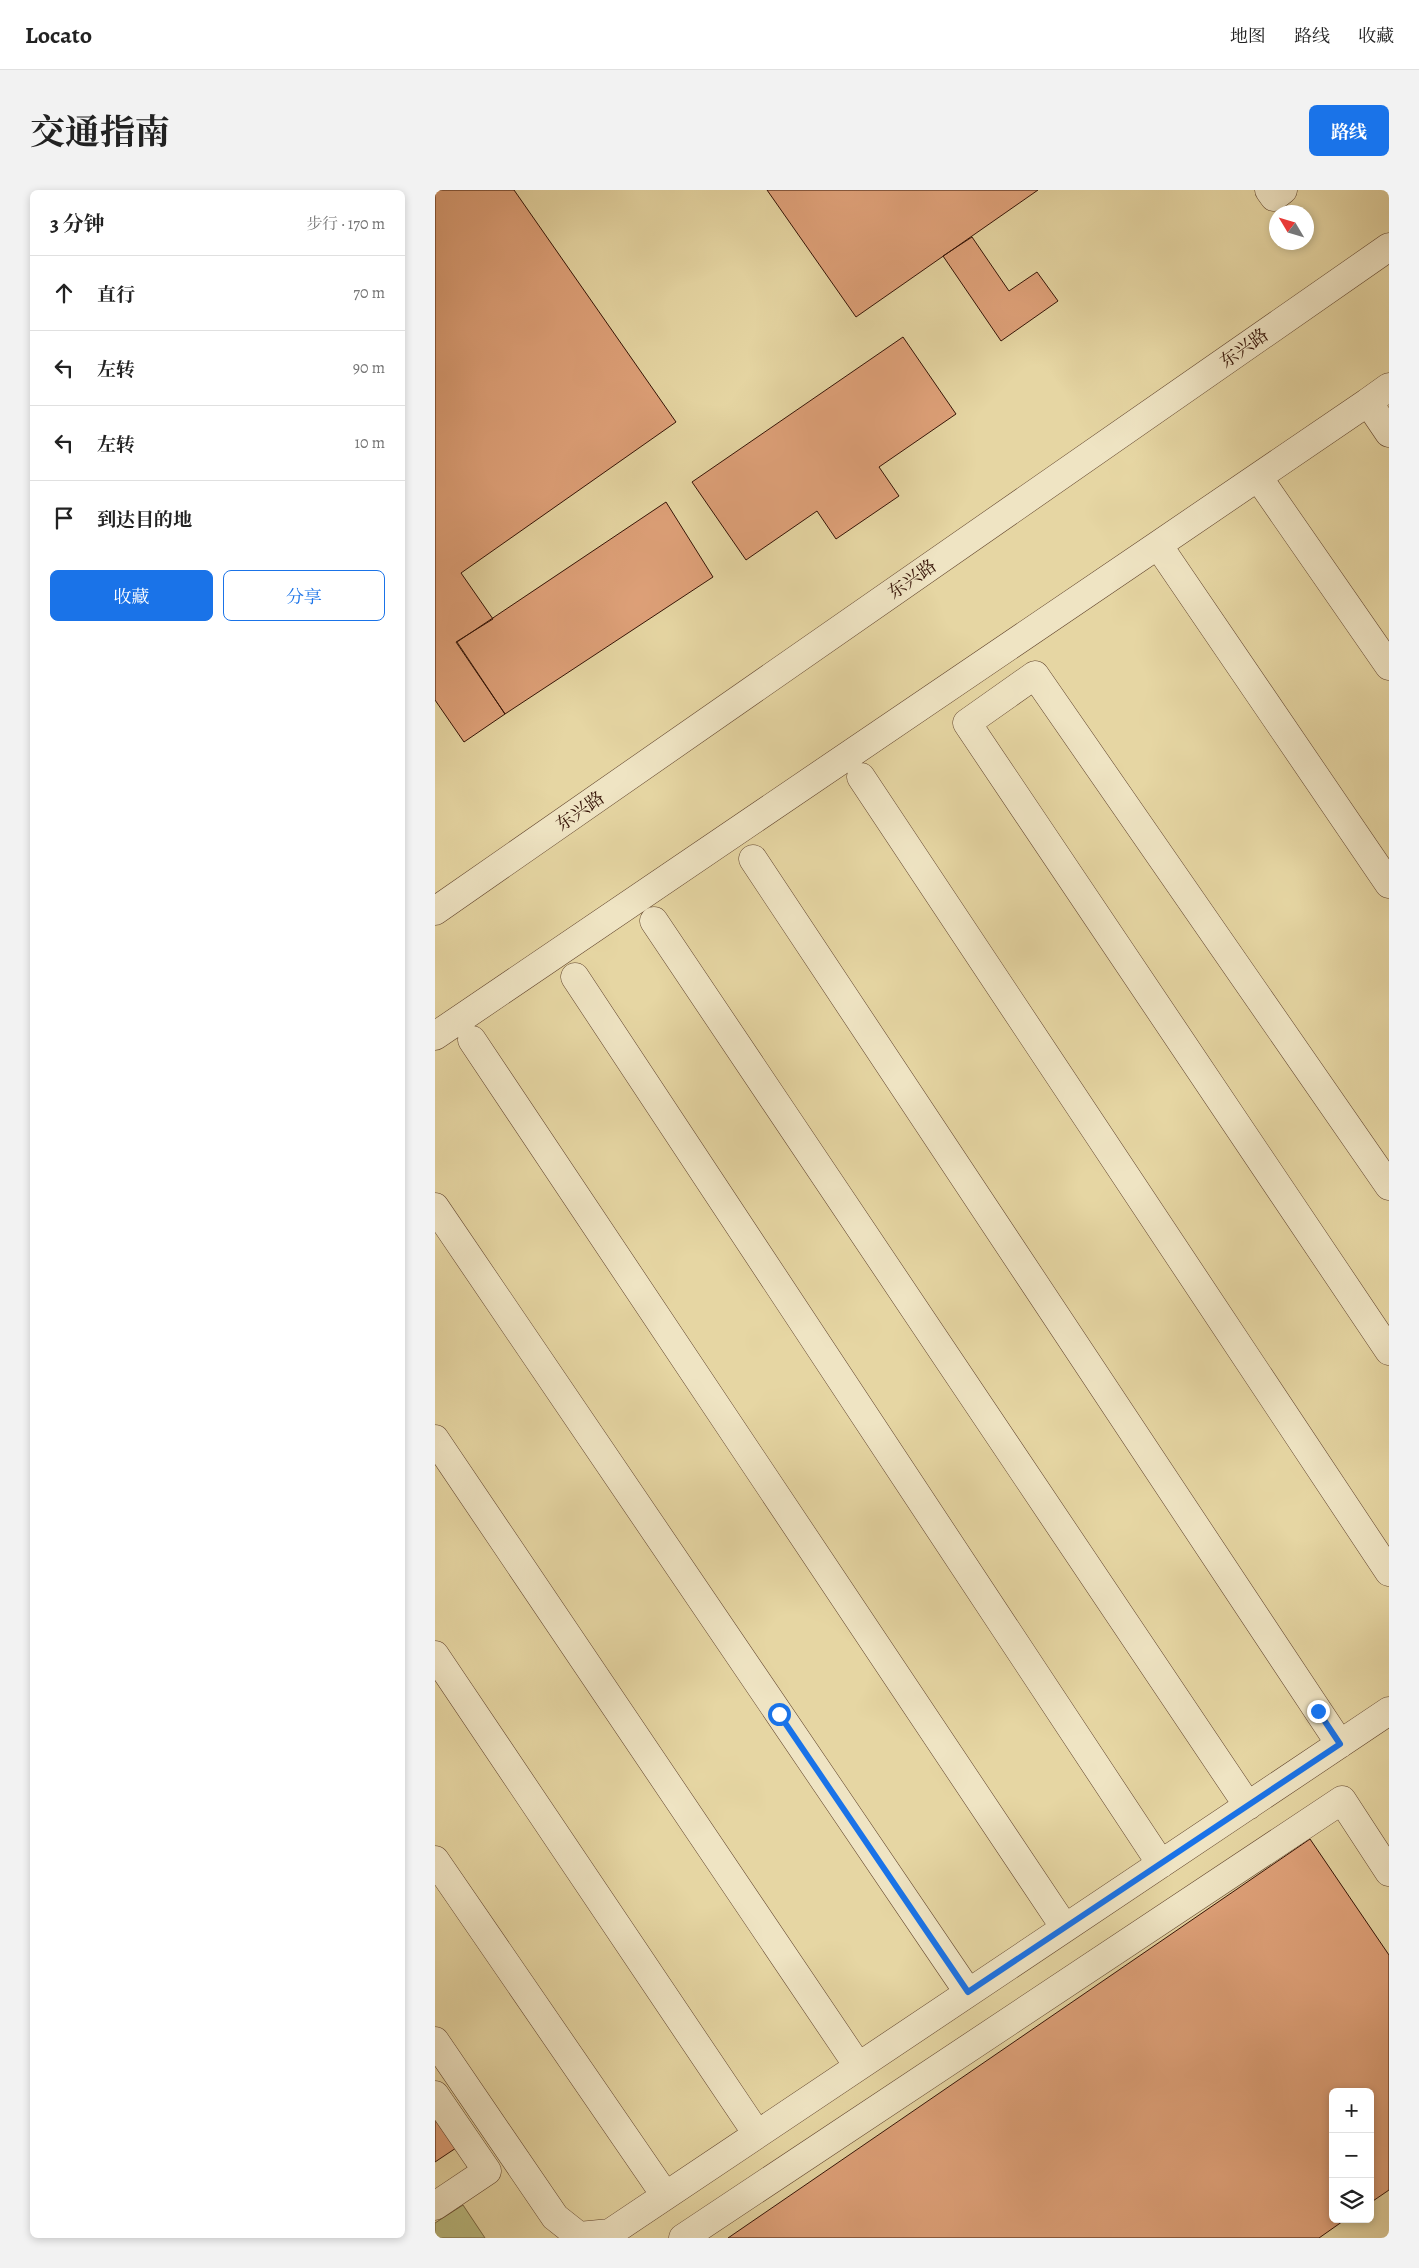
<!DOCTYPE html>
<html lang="zh">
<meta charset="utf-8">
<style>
:root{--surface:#fff;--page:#f2f2f2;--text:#222;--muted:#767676;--line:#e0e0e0;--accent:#1a73e8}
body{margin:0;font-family:Alegreya,"Noto Serif SC",serif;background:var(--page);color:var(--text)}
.controls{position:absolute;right:15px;bottom:15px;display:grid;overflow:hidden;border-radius:8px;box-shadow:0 2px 8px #0003}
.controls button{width:45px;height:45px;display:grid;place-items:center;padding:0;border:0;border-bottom:1px solid var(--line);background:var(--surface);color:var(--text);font:25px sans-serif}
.compass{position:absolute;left:834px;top:15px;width:45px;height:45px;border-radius:50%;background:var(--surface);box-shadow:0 2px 8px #0003;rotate:308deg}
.stop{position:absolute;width:15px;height:15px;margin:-11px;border:4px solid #1a73e8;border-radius:50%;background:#fff}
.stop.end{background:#1a73e8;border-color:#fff;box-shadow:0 1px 5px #0008}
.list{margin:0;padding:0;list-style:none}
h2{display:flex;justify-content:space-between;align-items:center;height:65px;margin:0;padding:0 20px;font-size:21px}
h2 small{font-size:16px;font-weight:400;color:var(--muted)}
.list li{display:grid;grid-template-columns:32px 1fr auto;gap:15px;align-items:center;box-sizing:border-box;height:75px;padding:0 20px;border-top:1px solid var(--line)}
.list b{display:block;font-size:19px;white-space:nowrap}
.list em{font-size:16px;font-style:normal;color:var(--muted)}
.actions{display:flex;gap:10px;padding:15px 20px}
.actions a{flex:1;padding:11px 0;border:1px solid var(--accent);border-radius:8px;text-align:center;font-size:18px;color:var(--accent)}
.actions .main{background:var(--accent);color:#fff}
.icon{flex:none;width:28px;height:28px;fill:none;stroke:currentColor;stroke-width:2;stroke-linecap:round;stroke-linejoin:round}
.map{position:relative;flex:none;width:954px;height:2048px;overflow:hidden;border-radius:8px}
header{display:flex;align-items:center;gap:30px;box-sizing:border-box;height:70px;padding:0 25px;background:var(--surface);border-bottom:1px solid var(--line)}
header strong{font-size:24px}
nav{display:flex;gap:28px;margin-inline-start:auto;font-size:18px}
.intro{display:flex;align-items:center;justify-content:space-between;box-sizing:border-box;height:120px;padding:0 30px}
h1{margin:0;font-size:35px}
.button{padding:12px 22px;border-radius:8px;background:var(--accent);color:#fff;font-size:18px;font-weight:700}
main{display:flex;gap:30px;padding:0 30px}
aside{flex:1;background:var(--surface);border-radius:8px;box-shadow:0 2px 8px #0003}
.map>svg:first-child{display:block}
.green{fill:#bbbc81;stroke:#786743}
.building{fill:#dfa179;stroke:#341205}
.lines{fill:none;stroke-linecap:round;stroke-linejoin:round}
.minor-casing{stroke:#60432c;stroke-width:29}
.minor{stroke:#efe4c3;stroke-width:28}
.route{stroke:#1a73e8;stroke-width:6}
.labels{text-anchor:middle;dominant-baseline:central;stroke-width:5;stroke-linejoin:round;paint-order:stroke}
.street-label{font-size:18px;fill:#341205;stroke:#efe4c3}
</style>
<header>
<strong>Locato</strong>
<nav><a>地图</a><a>路线</a><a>收藏</a></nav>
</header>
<div class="intro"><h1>交通指南</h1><a class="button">路线</a></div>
<main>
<aside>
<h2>3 分钟<small>步行 · 170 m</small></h2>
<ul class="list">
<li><svg class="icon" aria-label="ahead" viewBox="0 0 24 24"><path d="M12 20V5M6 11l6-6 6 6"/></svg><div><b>直行</b></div><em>70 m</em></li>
<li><svg class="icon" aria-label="left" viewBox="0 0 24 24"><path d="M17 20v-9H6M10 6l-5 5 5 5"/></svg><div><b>左转</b></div><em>90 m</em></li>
<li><svg class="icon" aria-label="left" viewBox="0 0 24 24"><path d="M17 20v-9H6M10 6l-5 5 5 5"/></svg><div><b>左转</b></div><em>10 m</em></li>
<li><svg class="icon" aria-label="arrive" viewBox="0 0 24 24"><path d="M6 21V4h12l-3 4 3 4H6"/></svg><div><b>到达目的地</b></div></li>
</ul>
<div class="actions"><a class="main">收藏</a><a>分享</a></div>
</aside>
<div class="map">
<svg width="954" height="2048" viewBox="0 0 954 2048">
<rect width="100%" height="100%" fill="#e6d6a3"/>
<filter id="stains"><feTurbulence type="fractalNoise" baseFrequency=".004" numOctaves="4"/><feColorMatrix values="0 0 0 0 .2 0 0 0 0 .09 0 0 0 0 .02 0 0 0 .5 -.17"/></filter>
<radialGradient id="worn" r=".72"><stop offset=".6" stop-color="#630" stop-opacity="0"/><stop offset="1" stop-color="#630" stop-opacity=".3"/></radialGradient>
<path class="green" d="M28,2015L50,2048H0V2033Z"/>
<path class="building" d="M0,0H79L241,232L26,383L58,429L21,452L70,524L29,552L0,510Z
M332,0H603L421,127Z
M537,47L574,101L602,82L623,111L566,151L508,66Z
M468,147L521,224L444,277L464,306L401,349L382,321L311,370L257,292Z
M231,312L278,387L70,524L22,452Z
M875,1649L954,1765V2000L935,2013V1902H898V2029H911L884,2048H293Z
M0,1925L21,1958L0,1972Z"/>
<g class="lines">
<defs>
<path id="minor" d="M834,0L839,7L848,0
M933,212L954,197
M823,287L954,476
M723,355L933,212L954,243
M426,587L954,1382
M318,669L905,1554
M0,721L954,57
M219,731L813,1616
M140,787L726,1674
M0,846L723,355L954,694
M37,850L630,1738
M954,996L600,485L532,533L954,1161
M0,1017L533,1802
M0,1249L423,1876
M0,1465L322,1944
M0,1670L230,2005
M0,1851L120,2027L144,2046L175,2043L954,1521
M0,1905L52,1981L0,2016
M248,2048L907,1610L954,1682"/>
</defs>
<use href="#minor" class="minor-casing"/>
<use href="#minor" class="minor"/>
</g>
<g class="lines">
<path class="route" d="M344,1524L533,1802L905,1554L883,1521"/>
</g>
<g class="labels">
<g class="street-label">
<text transform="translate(809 158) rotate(-35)">东兴路</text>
<text transform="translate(477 389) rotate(-35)">东兴路</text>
<text transform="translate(145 621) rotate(-35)">东兴路</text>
</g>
</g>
<rect width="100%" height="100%" filter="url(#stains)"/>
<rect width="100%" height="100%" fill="url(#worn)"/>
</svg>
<div class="controls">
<button>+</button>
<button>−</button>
<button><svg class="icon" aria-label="layers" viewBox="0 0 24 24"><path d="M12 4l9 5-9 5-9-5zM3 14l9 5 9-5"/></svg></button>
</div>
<svg class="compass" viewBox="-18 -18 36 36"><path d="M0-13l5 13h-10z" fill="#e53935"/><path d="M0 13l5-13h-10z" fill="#767676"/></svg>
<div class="stop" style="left:344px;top:1524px"></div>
<div class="stop end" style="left:883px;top:1521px"></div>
</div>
</main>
